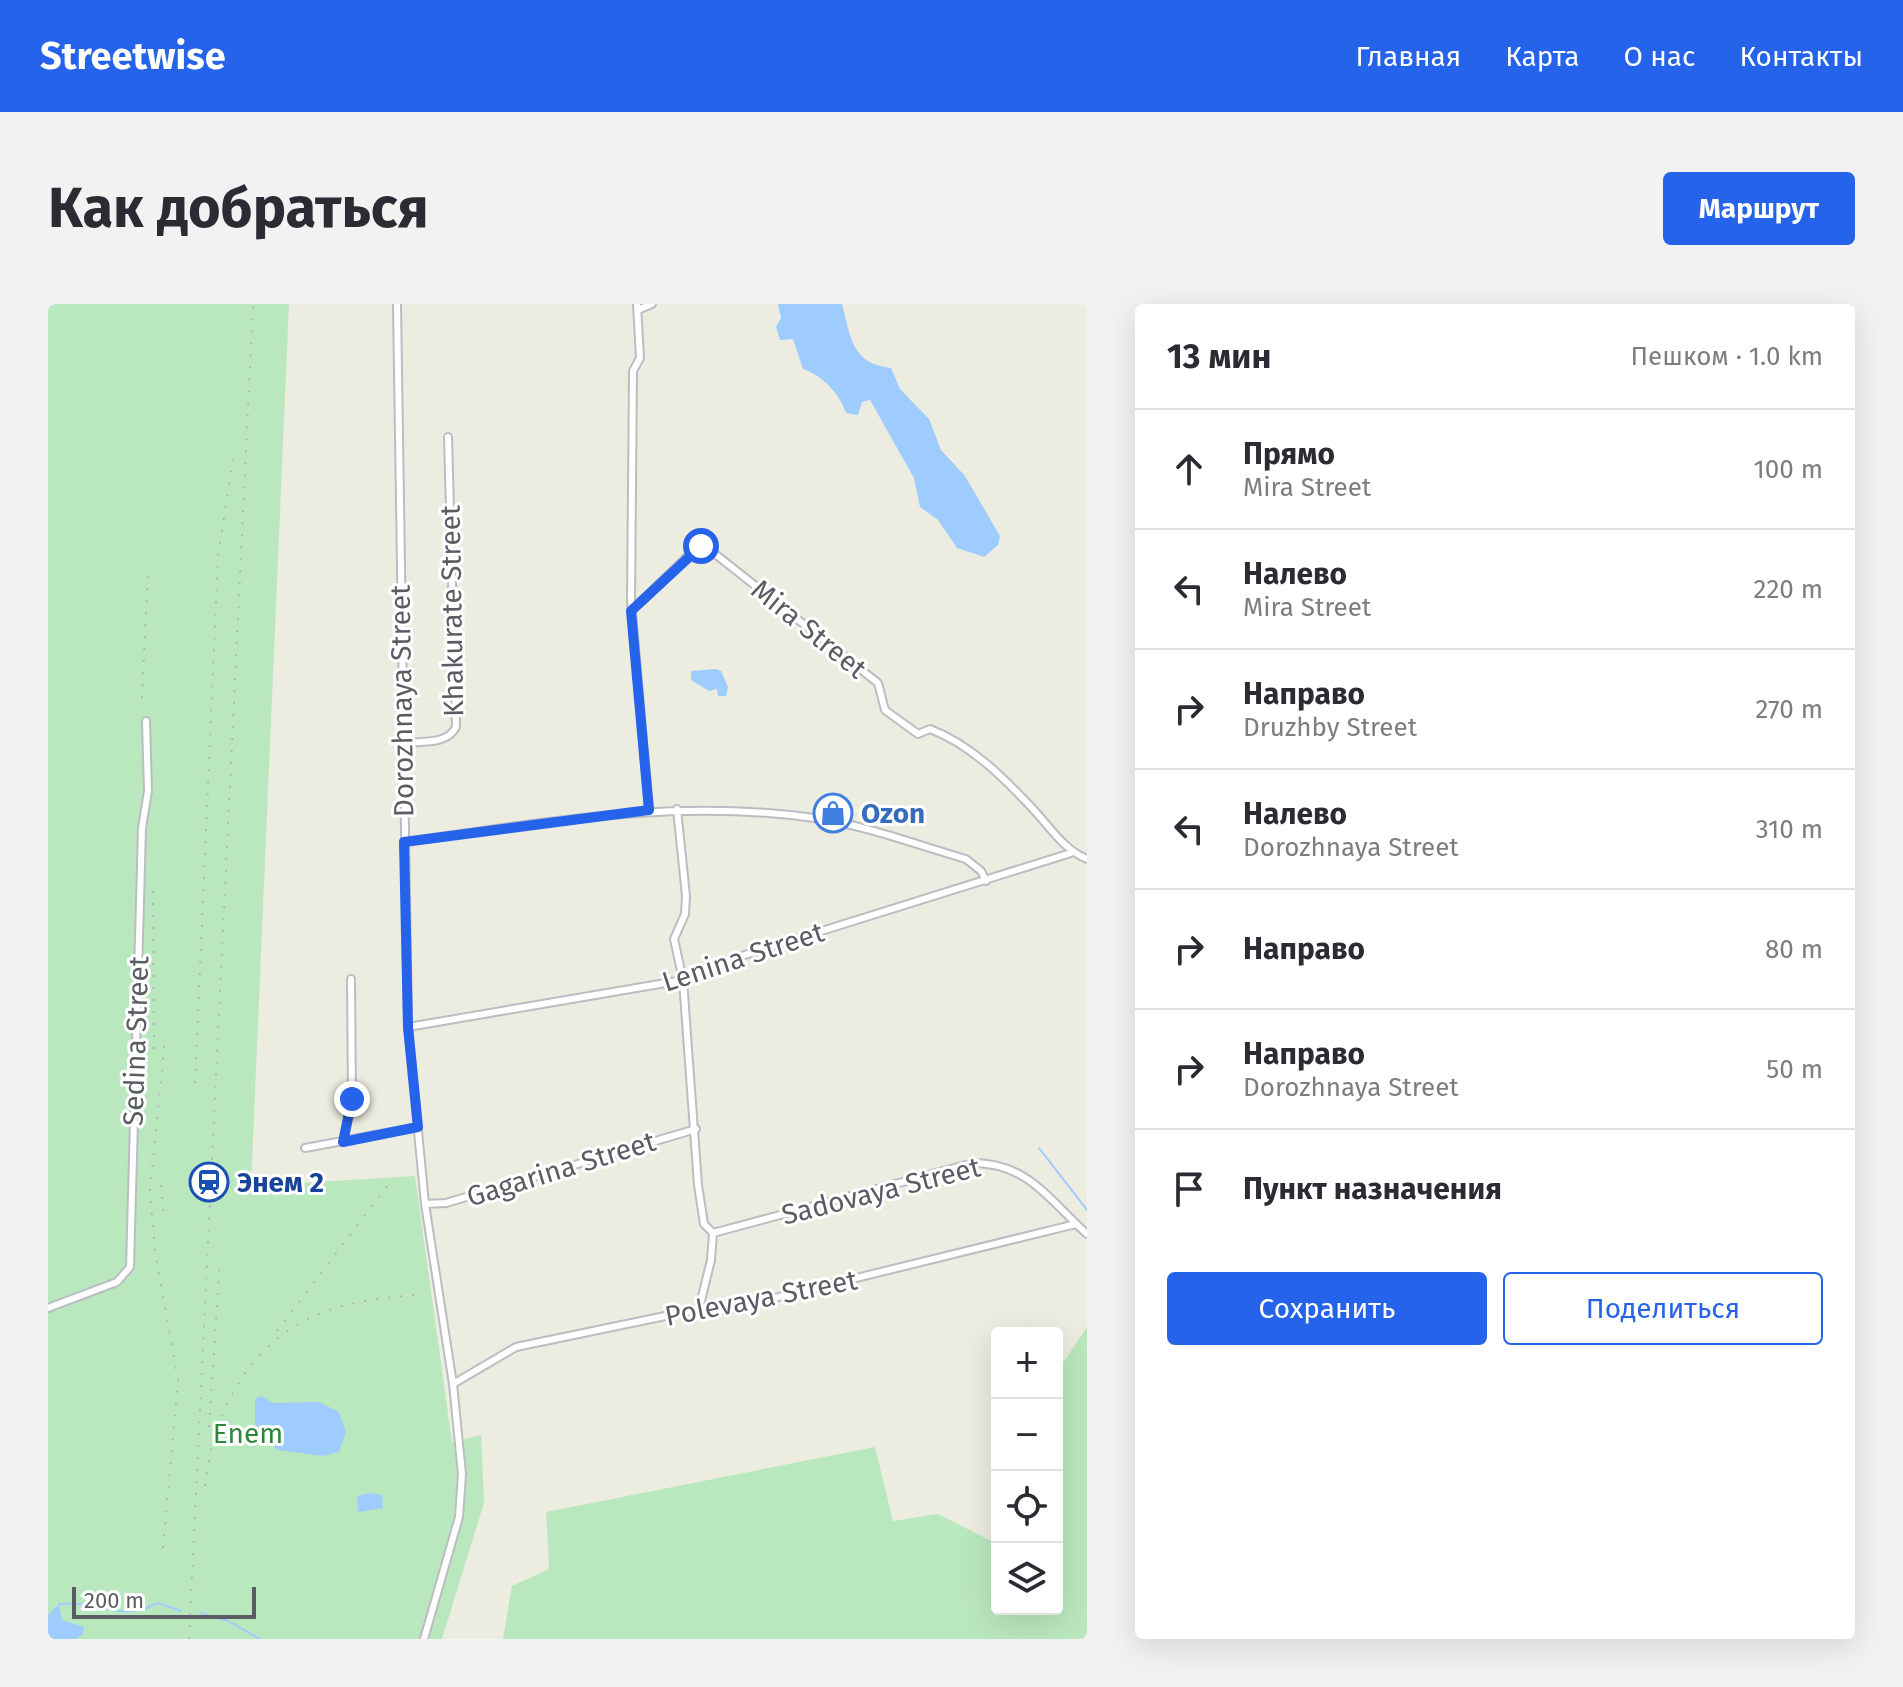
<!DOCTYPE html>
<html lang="ru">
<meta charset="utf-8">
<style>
:root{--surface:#fff;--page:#f2f2f3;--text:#2b2b33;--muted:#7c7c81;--line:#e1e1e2;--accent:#2563eb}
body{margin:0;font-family:"Fira Sans",sans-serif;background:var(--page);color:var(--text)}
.controls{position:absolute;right:24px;bottom:24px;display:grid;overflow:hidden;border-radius:8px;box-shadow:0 8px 32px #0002}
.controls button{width:72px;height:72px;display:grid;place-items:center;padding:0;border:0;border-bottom:2px solid var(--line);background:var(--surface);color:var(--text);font:40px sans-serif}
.scale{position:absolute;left:24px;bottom:20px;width:184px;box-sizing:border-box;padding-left:8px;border:4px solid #595c63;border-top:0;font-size:22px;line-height:28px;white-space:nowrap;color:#595c63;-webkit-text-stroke:6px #fff;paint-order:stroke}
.stop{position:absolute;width:24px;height:24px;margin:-18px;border:6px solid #2563eb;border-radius:50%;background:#fff}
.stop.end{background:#2563eb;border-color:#fff;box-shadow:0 2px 8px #0008}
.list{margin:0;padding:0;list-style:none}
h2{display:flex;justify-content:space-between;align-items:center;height:104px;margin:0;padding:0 32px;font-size:34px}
h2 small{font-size:26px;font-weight:400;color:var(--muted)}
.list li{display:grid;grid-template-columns:52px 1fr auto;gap:24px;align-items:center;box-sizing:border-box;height:120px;padding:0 32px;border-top:2px solid var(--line)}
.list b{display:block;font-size:30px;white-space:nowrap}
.list p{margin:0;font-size:26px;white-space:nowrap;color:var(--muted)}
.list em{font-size:26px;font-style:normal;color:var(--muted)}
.actions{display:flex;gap:16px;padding:24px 32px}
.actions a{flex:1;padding:18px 0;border:2px solid var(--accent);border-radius:8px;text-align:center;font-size:28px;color:var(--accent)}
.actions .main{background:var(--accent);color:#fff}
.icon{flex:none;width:44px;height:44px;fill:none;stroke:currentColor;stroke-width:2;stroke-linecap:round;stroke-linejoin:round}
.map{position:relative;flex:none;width:1039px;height:1335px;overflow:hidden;border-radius:8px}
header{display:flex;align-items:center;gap:48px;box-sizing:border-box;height:112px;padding:0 40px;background:var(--accent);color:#fff}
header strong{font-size:38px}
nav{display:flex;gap:44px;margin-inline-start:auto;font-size:28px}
.intro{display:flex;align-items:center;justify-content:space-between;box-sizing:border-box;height:192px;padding:0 48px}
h1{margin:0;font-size:56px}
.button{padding:20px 36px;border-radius:8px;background:var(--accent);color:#fff;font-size:28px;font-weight:700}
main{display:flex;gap:48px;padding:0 48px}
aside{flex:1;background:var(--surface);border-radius:8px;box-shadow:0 8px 32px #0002}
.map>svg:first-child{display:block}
.green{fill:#bae8be}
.water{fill:#9eccff}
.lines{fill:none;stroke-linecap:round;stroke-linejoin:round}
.stream{stroke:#9eccff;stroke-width:2}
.street-casing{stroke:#bbbdc3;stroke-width:10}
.street{stroke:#fff;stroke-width:6}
.rail{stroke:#b4b5b6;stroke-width:2;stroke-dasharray:2 10;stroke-linecap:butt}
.route{stroke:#2563eb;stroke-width:10}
.labels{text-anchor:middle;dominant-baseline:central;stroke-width:6;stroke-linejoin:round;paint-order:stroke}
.street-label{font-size:28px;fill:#595c63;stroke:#fff}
.shop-label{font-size:28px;font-weight:bold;fill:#366cbe;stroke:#fff;text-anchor:start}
.transit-label{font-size:28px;font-weight:bold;fill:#164399;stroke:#fff;text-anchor:start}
.park-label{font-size:28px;fill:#2e863a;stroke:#fff}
</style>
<header>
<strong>Streetwise</strong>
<nav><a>Главная</a><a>Карта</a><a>О нас</a><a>Контакты</a></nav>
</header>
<div class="intro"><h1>Как добраться</h1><a class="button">Маршрут</a></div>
<main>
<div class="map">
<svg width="1039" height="1335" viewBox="0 0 1039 1335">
<rect width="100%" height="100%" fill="#edece0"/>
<path class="green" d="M0,0H241L203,882L367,872L404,1138L433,1131L436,1199L394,1335H0Z
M1039,1023V1335H455L464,1282L501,1265L498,1208L827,1143L845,1217L890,1210L949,1240V1305H1009V1068Z"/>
<path class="water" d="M730,0H794C803,34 803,59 843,64L852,85L881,115L893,146L917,172L952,232L950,241L936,253L909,244L890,216L872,203L866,174L822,96L814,98L810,111L798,109C792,90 774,71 755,65L745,35L732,36L728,23L733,14Z
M668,365L673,367L680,383L678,392H670L669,385L661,387L643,376V367Z
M213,1092L224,1099L271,1098L291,1108L298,1128L291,1148L275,1152L230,1146L213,1131L211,1137L207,1138V1095Z
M322,1189L334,1191L335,1204L310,1208L309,1192Z
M11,1300L14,1316L36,1323L35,1330L28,1335H0V1311Z"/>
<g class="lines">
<path class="stream" d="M991,844L1039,906
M11,1300C52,1296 70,1319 110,1299L133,1307
M153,1309L180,1317L212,1335"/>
<defs>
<path id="street" d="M349,0L360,723L377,900L405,1080L414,1170L411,1213L376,1335
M589,0L592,54L585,67L583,297L601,506
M590,6L604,0
M583,307L646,246L657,242L830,379L837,406L870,430L882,425C922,440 956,474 985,505C1002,523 1016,546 1039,555
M356,439C374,437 399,441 408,423L400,133
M629,505L638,592L637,610L626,635L635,676L650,881L656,920L665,929L663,956L651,1005
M356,538C495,519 625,494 766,514C817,521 869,541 918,555L933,567L938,577
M360,723L635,676L668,660L1023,549
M295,838L304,795L303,675
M257,844L370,823
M377,900L398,899L648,825
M665,929L925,859C980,859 1001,896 1039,930
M0,1004L69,978L82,963L94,524L100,487L98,417
M405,1080L468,1043L651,1005L678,1006L1028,920"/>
</defs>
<use href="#street" class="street-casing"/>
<use href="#street" class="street"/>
<path class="rail" d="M94,394L100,266
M105,587L106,751
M147,779L170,253L185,154
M113,881L116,913
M229,1027L344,876
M161,1123L172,957
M157,1182C166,1099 209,1025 294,1002C320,995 348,993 374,990
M115,1244L130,1076L107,947L102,887L117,734
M141,1335L205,0"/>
</g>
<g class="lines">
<path class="route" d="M304,795L295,838L370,823L360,723L356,538L601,506L583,307L653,242"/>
</g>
<defs>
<symbol id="shop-ring" viewBox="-11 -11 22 22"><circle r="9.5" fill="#fff" stroke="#3f7fe0" stroke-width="1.5"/><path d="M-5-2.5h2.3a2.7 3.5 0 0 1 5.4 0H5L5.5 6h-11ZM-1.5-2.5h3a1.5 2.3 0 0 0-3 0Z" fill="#3f7fe0"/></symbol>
<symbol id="station-ring" viewBox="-11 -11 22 22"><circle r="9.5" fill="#fff" stroke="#1a4fb4" stroke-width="1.5"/><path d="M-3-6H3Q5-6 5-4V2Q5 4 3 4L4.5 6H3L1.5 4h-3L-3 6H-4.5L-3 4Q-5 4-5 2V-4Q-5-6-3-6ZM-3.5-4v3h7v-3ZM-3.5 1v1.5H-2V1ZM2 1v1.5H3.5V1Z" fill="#1a4fb4"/></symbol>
</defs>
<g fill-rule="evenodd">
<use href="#shop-ring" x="763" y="487" width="44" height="44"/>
<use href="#station-ring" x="139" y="856" width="44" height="44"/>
</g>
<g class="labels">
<g class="street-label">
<text transform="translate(404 307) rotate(-91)">Khakurate Street</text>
<text transform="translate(761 325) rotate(39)">Mira Street</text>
<text transform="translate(354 397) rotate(-91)">Dorozhnaya Street</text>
<text transform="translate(695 653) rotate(-18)">Lenina Street</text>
<text transform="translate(88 737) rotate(-88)">Sedina Street</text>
<text transform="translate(513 865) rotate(-17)">Gagarina Street</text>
<text transform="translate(833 887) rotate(-14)">Sadovaya Street</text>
<text transform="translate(713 994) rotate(-11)">Polevaya Street</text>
</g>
<g class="shop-label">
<text x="813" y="509">Ozon</text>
</g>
<g class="transit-label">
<text x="189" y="878">Энем 2</text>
</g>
<g class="park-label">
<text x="200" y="1129">Enem</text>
</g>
</g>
</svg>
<div class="controls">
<button>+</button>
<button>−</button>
<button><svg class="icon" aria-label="locate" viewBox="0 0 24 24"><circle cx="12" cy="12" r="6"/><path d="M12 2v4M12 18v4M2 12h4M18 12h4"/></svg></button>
<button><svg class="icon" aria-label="layers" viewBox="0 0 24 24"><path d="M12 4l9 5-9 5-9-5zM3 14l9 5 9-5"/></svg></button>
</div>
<div class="scale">200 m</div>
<div class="stop" style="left:653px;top:242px"></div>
<div class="stop end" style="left:304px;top:795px"></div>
</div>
<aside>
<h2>13 мин<small>Пешком · 1.0 km</small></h2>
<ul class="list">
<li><svg class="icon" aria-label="ahead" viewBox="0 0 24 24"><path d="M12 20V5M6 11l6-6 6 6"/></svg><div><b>Прямо</b><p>Mira Street</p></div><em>100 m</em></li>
<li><svg class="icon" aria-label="left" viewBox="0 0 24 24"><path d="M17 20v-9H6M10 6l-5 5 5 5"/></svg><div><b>Налево</b><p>Mira Street</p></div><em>220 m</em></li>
<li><svg class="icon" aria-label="right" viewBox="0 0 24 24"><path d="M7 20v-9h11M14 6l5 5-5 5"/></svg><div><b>Направо</b><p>Druzhby Street</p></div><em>270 m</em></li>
<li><svg class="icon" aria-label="left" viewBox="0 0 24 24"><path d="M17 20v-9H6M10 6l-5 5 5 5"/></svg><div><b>Налево</b><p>Dorozhnaya Street</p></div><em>310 m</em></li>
<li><svg class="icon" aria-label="right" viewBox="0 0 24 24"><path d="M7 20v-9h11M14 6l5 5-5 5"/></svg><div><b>Направо</b></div><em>80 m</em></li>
<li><svg class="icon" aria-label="right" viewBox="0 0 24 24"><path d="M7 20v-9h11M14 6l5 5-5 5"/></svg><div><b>Направо</b><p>Dorozhnaya Street</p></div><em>50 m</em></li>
<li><svg class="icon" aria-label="arrive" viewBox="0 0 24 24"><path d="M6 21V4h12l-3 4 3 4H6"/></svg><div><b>Пункт назначения</b></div></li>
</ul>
<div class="actions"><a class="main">Сохранить</a><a>Поделиться</a></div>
</aside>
</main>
